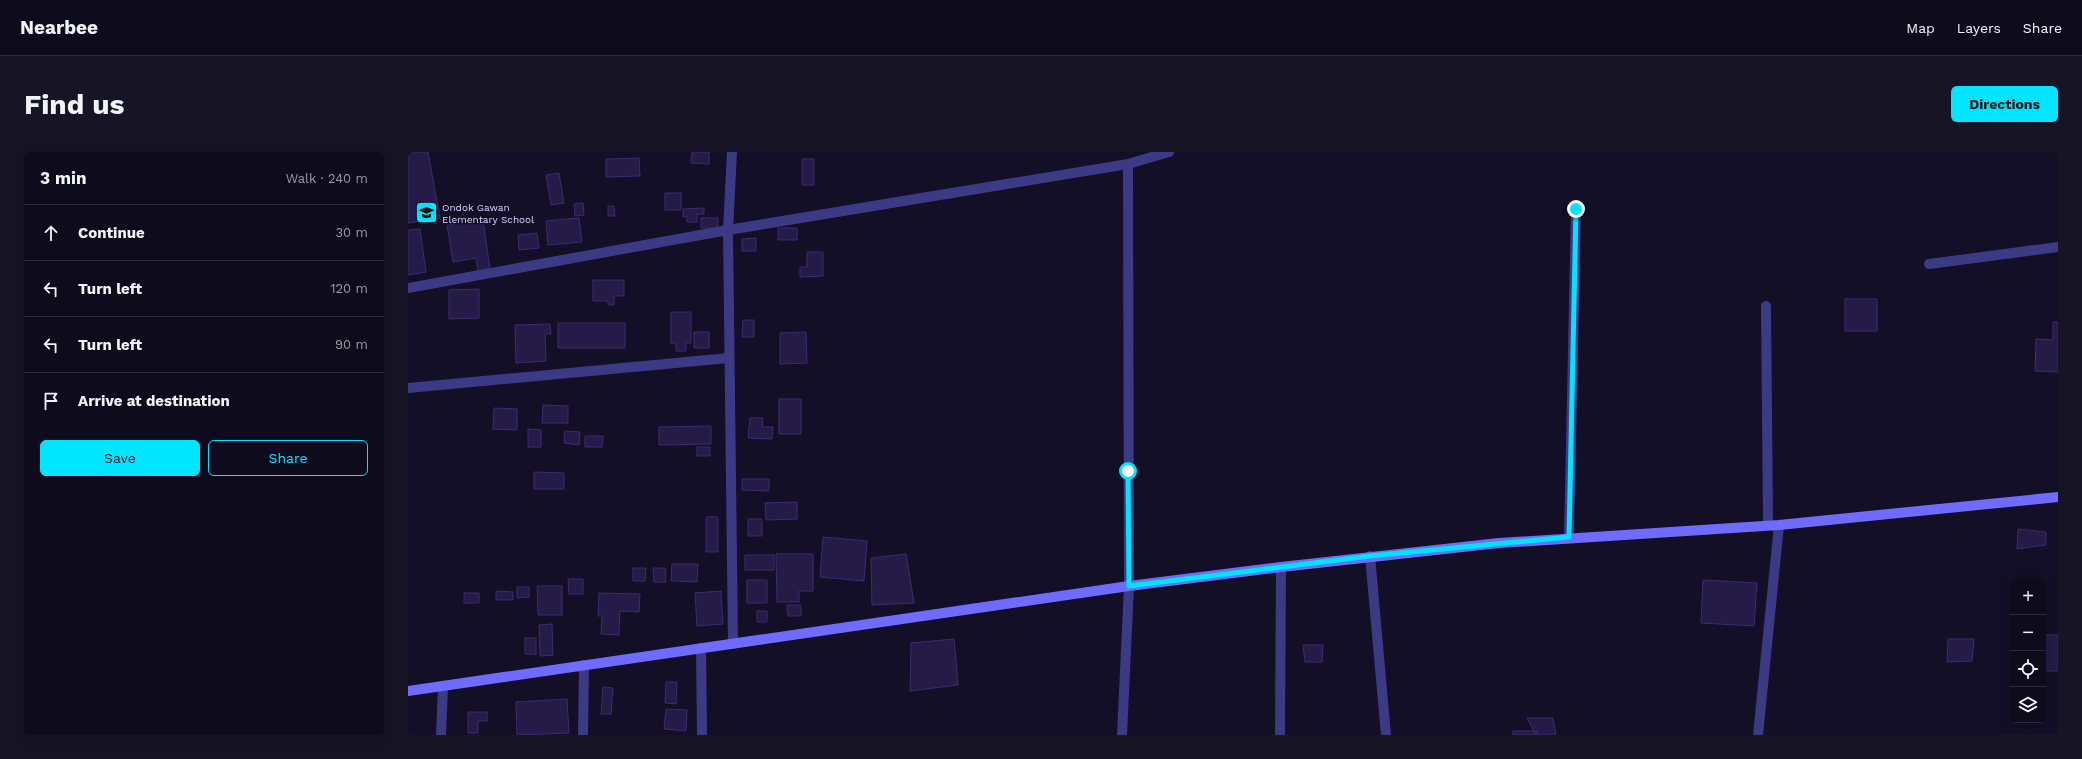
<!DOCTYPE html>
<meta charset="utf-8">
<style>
:root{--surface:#0e0b1c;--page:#171425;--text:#f1f3f6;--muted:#9b9ba3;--line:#2e2b3b;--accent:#00e5ff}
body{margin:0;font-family:"Work Sans",sans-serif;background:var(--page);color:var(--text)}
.controls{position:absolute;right:12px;bottom:12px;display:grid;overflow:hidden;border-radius:6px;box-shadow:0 4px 16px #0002}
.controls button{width:36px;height:36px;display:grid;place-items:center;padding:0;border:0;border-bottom:1px solid var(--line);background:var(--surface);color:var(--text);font:20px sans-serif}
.stop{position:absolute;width:12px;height:12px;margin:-9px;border:3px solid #00e5ff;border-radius:50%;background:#fff}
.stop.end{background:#00e5ff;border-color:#fff;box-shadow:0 1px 4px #0008}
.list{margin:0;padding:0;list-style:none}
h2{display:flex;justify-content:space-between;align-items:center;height:52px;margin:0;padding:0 16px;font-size:17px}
h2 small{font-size:13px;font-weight:400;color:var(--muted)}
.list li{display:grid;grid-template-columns:26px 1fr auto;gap:12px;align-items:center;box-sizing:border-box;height:56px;padding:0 16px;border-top:1px solid var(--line)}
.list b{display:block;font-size:15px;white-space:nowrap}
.list em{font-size:13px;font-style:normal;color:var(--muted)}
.actions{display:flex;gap:8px;padding:12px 16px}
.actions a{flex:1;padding:9px 0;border:1px solid var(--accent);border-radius:6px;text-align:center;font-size:14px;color:var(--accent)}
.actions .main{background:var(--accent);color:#111}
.icon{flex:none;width:22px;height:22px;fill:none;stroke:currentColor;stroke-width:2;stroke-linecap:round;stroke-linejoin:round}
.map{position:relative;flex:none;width:1650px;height:583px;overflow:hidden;border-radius:6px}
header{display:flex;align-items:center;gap:24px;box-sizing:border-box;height:56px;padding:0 20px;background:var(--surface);border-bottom:1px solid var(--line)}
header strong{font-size:19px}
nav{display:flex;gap:22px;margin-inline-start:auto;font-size:14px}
.intro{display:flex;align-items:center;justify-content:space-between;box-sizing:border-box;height:96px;padding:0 24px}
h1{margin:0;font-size:28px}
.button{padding:10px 18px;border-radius:6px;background:var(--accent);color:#111;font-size:14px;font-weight:700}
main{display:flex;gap:24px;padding:0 24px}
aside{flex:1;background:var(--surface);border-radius:6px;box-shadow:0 4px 16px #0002}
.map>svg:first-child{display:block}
.building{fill:#241b47;stroke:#3b2d73}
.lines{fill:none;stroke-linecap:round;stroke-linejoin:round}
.lane{stroke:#3d3a85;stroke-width:10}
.street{stroke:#3d3a85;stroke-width:10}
.secondary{stroke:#6f6bff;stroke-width:10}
.route{stroke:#00e5ff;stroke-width:5}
.labels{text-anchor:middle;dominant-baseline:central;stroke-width:3;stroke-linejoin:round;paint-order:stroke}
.poi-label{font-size:10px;fill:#d9d4ff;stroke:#130f26;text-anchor:start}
</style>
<header>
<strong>Nearbee</strong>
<nav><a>Map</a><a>Layers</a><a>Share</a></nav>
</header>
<div class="intro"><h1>Find us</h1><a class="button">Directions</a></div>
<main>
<aside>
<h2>3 min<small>Walk · 240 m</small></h2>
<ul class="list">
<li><svg class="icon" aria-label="ahead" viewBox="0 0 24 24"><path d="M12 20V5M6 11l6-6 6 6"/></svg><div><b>Continue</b></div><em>30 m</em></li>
<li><svg class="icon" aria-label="left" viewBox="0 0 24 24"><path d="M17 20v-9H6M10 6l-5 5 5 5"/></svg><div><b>Turn left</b></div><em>120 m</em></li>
<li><svg class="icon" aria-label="left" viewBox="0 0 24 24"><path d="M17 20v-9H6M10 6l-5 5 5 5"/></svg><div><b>Turn left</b></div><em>90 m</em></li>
<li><svg class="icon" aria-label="arrive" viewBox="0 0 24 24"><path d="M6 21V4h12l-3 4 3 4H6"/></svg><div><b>Arrive at destination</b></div></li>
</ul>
<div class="actions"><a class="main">Save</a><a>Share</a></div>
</aside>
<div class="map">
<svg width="1650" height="583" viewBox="0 0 1650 583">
<rect width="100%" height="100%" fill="#130f26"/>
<path class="building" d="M0,0H20L32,66L0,71Z
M284,0H301V12L283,11Z
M231,6L232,24L198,25V7Z
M394,7H406V33H394Z
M151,21L156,51L143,53L138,23Z
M257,41H273V58H257Z
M175,51L176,63L167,64L166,52Z
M200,54H206L207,64H200Z
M296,56V62H289V70H279V64L275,65V57Z
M171,66L174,90L140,93L138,69Z
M293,66H310V76H293Z
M75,68L82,117L70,119L68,106L45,110L39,73Z
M370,76H389V88H370Z
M12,77L18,120L0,123V78Z
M129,81L131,96L111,98L110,83Z
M348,86V99H334V87Z
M399,100H415V124L392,125V115H399Z
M185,128H216V144H206V153H200V149H185Z
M71,137V166L41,167V138Z
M1437,147H1469V179H1437Z
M263,160H283V191H278V199H268V191H263Z
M335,168H346V185H334Z
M1645,170H1650V220L1627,219L1628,187L1645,188Z
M150,171H217V196H150Z
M142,172L143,182H137L138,209L108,211L107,173Z
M286,180H301V196H286Z
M398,180L399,211L372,212V181Z
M371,247H393V282H371Z
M135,253L160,254V271H134Z
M86,256L109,257V278L85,277Z
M342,266H355L354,275H365L364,287L340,286Z
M303,274V292L251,293V275Z
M120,277L133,278V295H120Z
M157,279L172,280L171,293L156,291Z
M177,284H195L194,295H177Z
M289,295H302V304H289Z
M126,320L156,321V337H126Z
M334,327H361V339L334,338Z
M389,350V367L358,368L357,351Z
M298,365H310V400H298Z
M340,367H354V384H340Z
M1610,377L1638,380V393L1609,397Z
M415,385L459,389L456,429L412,425Z
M368,402H405V439H391V450H369Z
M498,402L506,451L464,453L463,406Z
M337,403H366V418H337Z
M264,412H290L289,430L263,429Z
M225,416H238L237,429H225Z
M245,416H257L258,430H246Z
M160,427H175V442H161Z
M339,428H359V451H339Z
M1295,428L1349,431L1346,474L1293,471Z
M129,434H154V463H130Z
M109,435H121V445L109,446Z
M88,439L105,440V448H88Z
M313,439L315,472L289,474L287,441Z
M56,441H71V451H56Z
M191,441L232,442L231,460L212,459L211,483L193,482L194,464H190Z
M379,453H393V464H380Z
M349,459H359V470H349Z
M144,472L145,503L132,504L131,473Z
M1635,483H1650V519H1635Z
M117,486H128V502H117Z
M546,487L550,533L502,539L503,491Z
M1540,487H1566L1564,509L1539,510Z
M895,493H915L914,510H897Z
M258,530H269L268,552L257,551Z
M195,535L205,536L203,562H193Z
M159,547L161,581L109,583L108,550Z
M258,557L279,558L278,579L256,577Z
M60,560H79V569H70V581H60Z
M1119,566H1145L1148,583H1128Z
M1105,579H1129V583H1105Z"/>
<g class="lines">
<path class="lane" d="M962,404L978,583"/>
<path class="street" d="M324,0L320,78L325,492
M720,12L761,0
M1521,112L1650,95
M0,136L320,78L720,12L721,434L714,583
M1358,154L1360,373
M0,236L321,206
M1161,385L1168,57
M293,496L294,583
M33,583L35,534
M175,583L176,513
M872,583L873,415
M1350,583L1371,373"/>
<path class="secondary" d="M0,539L721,434L873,415L1091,391L1371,373L1650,345"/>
</g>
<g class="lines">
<path class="route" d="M720,319L721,434L962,404L1161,385L1168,57"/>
</g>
<defs>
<symbol id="school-square" viewBox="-11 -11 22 22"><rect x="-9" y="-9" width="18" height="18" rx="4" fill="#00e5ff" stroke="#130f26"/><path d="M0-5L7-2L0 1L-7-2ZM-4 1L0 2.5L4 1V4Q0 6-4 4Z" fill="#111"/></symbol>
</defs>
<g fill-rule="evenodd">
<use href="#school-square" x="6" y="48" width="25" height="25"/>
</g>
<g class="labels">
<g class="poi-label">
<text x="34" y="55">Ondok Gawan<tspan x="34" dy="12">Elementary School</tspan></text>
</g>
</g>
</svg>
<div class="controls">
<button>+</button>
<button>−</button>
<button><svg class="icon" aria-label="locate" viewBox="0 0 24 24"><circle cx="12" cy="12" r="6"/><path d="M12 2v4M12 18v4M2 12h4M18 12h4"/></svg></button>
<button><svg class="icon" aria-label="layers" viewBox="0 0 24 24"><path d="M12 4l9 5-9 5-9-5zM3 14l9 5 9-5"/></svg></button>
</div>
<div class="stop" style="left:720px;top:319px"></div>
<div class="stop end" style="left:1168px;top:57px"></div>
</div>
</main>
